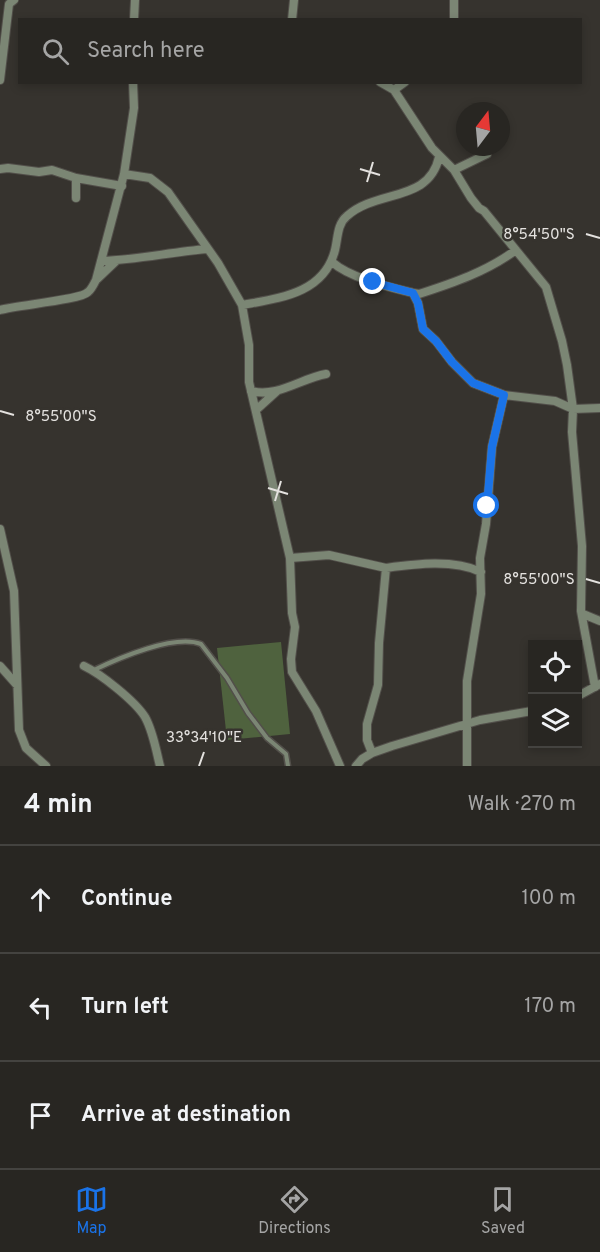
<!DOCTYPE html>
<meta charset="utf-8">
<style>
:root{--surface:#282622;--page:#302e2a;--text:#f1f3f6;--muted:#a5a5a5;--line:#444340;--accent:#1a73e8}
body{margin:0;font-family:Overpass,sans-serif;background:var(--page);color:var(--text)}
.controls{position:absolute;right:18px;bottom:18px;display:grid;overflow:hidden;border-radius:0px;box-shadow:0 3px 9px #0003}
.controls button{width:54px;height:54px;display:grid;place-items:center;padding:0;border:0;border-bottom:2px solid var(--line);background:var(--surface);color:var(--text);font:30px sans-serif}
.compass{position:absolute;left:456px;top:102px;width:54px;height:54px;border-radius:50%;background:var(--surface);box-shadow:0 3px 9px #0003;rotate:16deg}
.stop{position:absolute;width:18px;height:18px;margin:-14px;border:4px solid #1a73e8;border-radius:50%;background:#fff}
.stop.end{background:#1a73e8;border-color:#fff;box-shadow:0 2px 6px #0008}
.list{margin:0;padding:0;list-style:none}
h2{display:flex;justify-content:space-between;align-items:center;height:78px;margin:0;padding:0 24px;font-size:26px}
h2 small{font-size:20px;font-weight:400;color:var(--muted)}
.list li{display:grid;grid-template-columns:39px 1fr auto;gap:18px;align-items:center;box-sizing:border-box;height:108px;padding:0 24px;border-top:2px solid var(--line)}
.list b{display:block;font-size:22px;white-space:nowrap}
.list em{font-size:20px;font-style:normal;color:var(--muted)}
.icon{flex:none;width:33px;height:33px;fill:none;stroke:currentColor;stroke-width:2;stroke-linecap:round;stroke-linejoin:round}
.map{position:relative;flex:none;width:600px;height:766px;overflow:hidden}
.search{position:absolute;background:var(--surface);box-shadow:0 3px 9px #0003;left:18px;right:18px;top:18px;height:66px;display:flex;align-items:center;gap:15px;box-sizing:border-box;padding:0 21px;border-radius:0px;color:var(--muted);font-size:22px}
.sheet{height:402px;background:var(--surface)}
nav{display:flex;justify-content:space-around;align-items:center;box-sizing:border-box;height:84px;border-top:2px solid var(--line);background:var(--surface);font-size:16px;color:var(--muted)}
nav a{display:grid;justify-items:center;gap:3px}
nav .on{color:var(--accent)}
.map>svg:first-child{display:block}
.green{fill:#4f623e}
.lines{fill:none;stroke-linecap:round;stroke-linejoin:round}
.service-casing{stroke:#524f4a;stroke-width:7}
.minor-casing{stroke:#524f4a;stroke-width:10}
.service{stroke:#7b8674;stroke-width:4}
.minor{stroke:#7b8674;stroke-width:8}
.route{stroke:#1a73e8;stroke-width:8}
.ticks{fill:none;stroke:#e4e2df;stroke-width:2}
.ticks-label{font-size:15px;text-anchor:middle;fill:#e4e2df;stroke:#36332e;stroke-width:5;stroke-linejoin:round;paint-order:stroke}
</style>
<div class="map">
<svg width="600" height="766" viewBox="0 0 600 766">
<rect width="100%" height="100%" fill="#36332e"/>
<path class="green" d="M281,642L290,734L227,740L217,648Z"/>
<g class="lines">
<defs>
<path id="service" d="M94,670C119,658 174,634 201,644L227,678L248,713L267,738L286,754L288,766"/>
<path id="minor" d="M134,20L135,0
M292,20L294,0
M454,20V0
M0,80L9,4L14,0
M380,82L394,90L432,148L454,170L471,198L479,208L484,211L546,287L562,341L567,365L573,409L572,432L582,546L581,611L595,687
M394,90L405,82
M0,169L8,168L39,172L52,170L76,178L122,186
M454,170L487,154
M124,174L150,178L168,192L218,263L242,305L249,345V382L290,558L292,613L295,627L291,659L292,672L316,711L340,766
M76,198V178
M101,261C136,260 171,252 207,249
M332,262C350,278 389,287 413,293L418,303L423,329L436,341L452,362L473,383L504,395
M97,279L116,261
M413,293L419,294C453,283 486,272 516,250
M242,305C279,298 324,294 335,250C338,238 337,224 347,216C377,189 429,203 439,157
M0,310C17,305 81,300 88,292C91,290 94,284 96,280L124,174L134,108L133,82
M251,391C277,398 302,378 326,374
M256,410L277,391
M0,529L14,591L19,730L26,748L46,766
M290,558L329,555L386,568
M583,614L600,621
M0,666L16,684
M84,666C101,674 135,701 145,717C153,731 156,750 160,766
M578,696L600,684
M372,753L367,740V724L378,685L379,643L386,568C416,564 453,559 481,572
M356,766L362,759L372,753L392,746L480,720L532,711
M467,766V681L481,594L480,558L486,524L492,447L504,395L555,401L573,409L600,408"/>
</defs>
<use href="#service" class="service-casing"/>
<use href="#minor" class="minor-casing"/>
<use href="#service" class="service"/>
<use href="#minor" class="minor"/>
</g>
<g class="lines">
<path class="route" d="M373,282L413,293L418,303L423,329L436,341L452,362L473,383L504,395L492,447L487,506"/>
</g>
<path class="ticks" d="M360,169L380,175M367,182L373,162M586,234L600,238M0,411L14,415M268,488L288,494M275,501L281,481M586,579L600,583M199,766L204,752"/>
<g class="ticks-label">
<text x="539" y="239">8°54'50"S</text>
<text x="61" y="421">8°55'00"S</text>
<text x="539" y="584">8°55'00"S</text>
<text x="204" y="742">33°34'10"E</text>
</g>
</svg>
<div class="controls">
<button><svg class="icon" aria-label="locate" viewBox="0 0 24 24"><circle cx="12" cy="12" r="6"/><path d="M12 2v4M12 18v4M2 12h4M18 12h4"/></svg></button>
<button><svg class="icon" aria-label="layers" viewBox="0 0 24 24"><path d="M12 4l9 5-9 5-9-5zM3 14l9 5 9-5"/></svg></button>
</div>
<svg class="compass" viewBox="-18 -18 36 36"><path d="M0-13l5 13h-10z" fill="#e53935"/><path d="M0 13l5-13h-10z" fill="#a5a5a5"/></svg>
<div class="stop" style="left:487px;top:506px"></div>
<div class="stop end" style="left:373px;top:282px"></div>
<div class="search"><svg class="icon" aria-label="search" viewBox="0 0 24 24"><circle cx="10" cy="10" r="6"/><path d="M15 15l6 6"/></svg>Search here</div>
</div>
<section class="sheet">
<h2>4 min<small>Walk · 270 m</small></h2>
<ul class="list">
<li><svg class="icon" aria-label="ahead" viewBox="0 0 24 24"><path d="M12 20V5M6 11l6-6 6 6"/></svg><div><b>Continue</b></div><em>100 m</em></li>
<li><svg class="icon" aria-label="left" viewBox="0 0 24 24"><path d="M17 20v-9H6M10 6l-5 5 5 5"/></svg><div><b>Turn left</b></div><em>170 m</em></li>
<li><svg class="icon" aria-label="arrive" viewBox="0 0 24 24"><path d="M6 21V4h12l-3 4 3 4H6"/></svg><div><b>Arrive at destination</b></div></li>
</ul>
</section>
<nav>
<a class="on"><svg class="icon" aria-label="map" viewBox="0 0 24 24"><path d="M3 6l6-2 6 2 6-2v14l-6 2-6-2-6 2zM9 4v14M15 6v14"/></svg>Map</a>
<a><svg class="icon" aria-label="directions" viewBox="0 0 24 24"><path d="M12 3l9 9-9 9-9-9zM9 14v-3h6M13 9l2 2-2 2"/></svg>Directions</a>
<a><svg class="icon" aria-label="saved" viewBox="0 0 24 24"><path d="M7 4h10v16l-5-4-5 4z"/></svg>Saved</a>
</nav>
